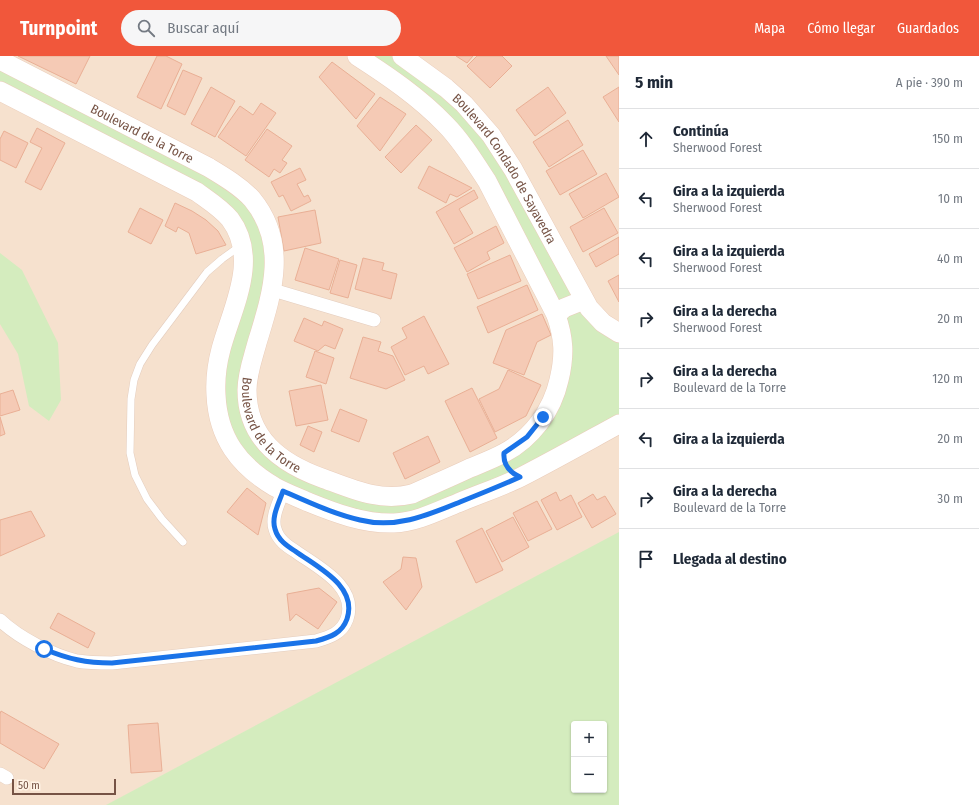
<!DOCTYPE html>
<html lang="es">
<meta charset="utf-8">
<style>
:root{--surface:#fff;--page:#f6f6f7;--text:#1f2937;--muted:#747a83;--line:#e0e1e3;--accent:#f1573b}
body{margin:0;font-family:"Fira Sans Condensed",sans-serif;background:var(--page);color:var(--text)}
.controls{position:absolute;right:12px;bottom:12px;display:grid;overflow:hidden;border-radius:4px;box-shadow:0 1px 3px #0004}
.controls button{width:36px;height:36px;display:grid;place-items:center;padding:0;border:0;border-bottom:1px solid var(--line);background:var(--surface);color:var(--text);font:20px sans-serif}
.scale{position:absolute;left:12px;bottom:10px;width:104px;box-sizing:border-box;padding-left:4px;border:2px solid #765345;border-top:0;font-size:11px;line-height:14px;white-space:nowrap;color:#765345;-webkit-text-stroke:3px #fff4e7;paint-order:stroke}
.stop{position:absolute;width:12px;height:12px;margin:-9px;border:3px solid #1a73e8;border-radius:50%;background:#fff}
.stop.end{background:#1a73e8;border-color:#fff;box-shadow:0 1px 4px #0008}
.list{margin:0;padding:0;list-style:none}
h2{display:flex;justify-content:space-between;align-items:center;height:52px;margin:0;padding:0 16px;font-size:17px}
h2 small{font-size:13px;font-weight:400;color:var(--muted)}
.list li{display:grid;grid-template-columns:26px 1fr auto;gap:12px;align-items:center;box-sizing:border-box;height:60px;padding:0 16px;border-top:1px solid var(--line)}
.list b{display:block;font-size:15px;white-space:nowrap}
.list p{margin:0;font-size:13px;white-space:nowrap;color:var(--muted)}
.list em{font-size:13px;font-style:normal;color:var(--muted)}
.icon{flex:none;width:22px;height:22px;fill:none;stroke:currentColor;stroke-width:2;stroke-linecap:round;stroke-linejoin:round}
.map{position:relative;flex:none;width:619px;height:749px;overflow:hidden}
header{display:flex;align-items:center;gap:24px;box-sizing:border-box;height:56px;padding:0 20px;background:var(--accent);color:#fff}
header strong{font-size:19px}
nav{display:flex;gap:22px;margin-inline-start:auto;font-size:14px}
.search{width:280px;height:36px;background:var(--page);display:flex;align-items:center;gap:10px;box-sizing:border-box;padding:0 14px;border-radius:22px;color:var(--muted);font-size:15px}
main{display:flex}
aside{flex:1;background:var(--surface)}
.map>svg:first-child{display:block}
.residential{fill:#f6e1ce}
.green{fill:#d4ecbe;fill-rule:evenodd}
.building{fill:#f5cab5;stroke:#e9af95}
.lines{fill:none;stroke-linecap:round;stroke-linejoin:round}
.lane-casing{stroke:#e4cdbe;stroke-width:8}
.street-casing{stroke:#e4cdbe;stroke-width:14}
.secondary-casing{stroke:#eacdbb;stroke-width:20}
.lane{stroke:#fff;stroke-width:7}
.street{stroke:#fff;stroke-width:13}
.secondary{stroke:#fff;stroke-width:19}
.route{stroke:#1a73e8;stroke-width:5}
.labels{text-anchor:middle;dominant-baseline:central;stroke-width:3;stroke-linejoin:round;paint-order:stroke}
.street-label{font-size:13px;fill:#765345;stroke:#fff4e7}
</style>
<header>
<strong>Turnpoint</strong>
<div class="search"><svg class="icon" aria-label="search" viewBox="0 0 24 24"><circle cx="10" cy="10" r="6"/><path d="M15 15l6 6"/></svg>Buscar aquí</div>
<nav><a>Mapa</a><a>Cómo llegar</a><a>Guardados</a></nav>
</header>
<main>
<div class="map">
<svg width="619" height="749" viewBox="0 0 619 749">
<rect width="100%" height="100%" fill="#fef0e0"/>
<path class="residential" d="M0,0H619V477L107,749H0Z"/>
<path class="green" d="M357,0H402L464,48L584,244L619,277V368L520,421L379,467L250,414L216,340L243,224L229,162L0,35V4L222,120L271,180L247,334L272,394L391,441L536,371L564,291L474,105Z
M0,197L22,214L58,287L61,344L49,365L29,350L18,298L0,268Z
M619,476V749H106ZM574,668H604V734H574Z"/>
<path class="building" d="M18,0H90L76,28Z
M157,0H166L182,8L161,53L137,41Z
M456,0H473L467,7Z
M477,0H502L512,10L490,32L467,10Z
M606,0H619V19Z
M332,6L375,38L356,63L319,21Z
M183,14L202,22L185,59L167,50Z
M211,31L235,45L215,81L191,68Z
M548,31L566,57L535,80L516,54Z
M619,31V66L603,41Z
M380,41L406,58L380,95L357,70Z
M261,47L276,57L246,100L218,81L240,50L253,59Z
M568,64L583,89L549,111L533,86Z
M416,69L432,84L401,117L385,101Z
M37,72L65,87L41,134L25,126L42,92L30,86Z
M267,73L292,90L282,104L287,107L280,117L274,113L269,121L245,104Z
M4,75L28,87L16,112L0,104V83Z
M583,94L597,118L560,139L546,115Z
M429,110L472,132L457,141L450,138L446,147L418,132Z
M300,112L306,124L297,128L304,141L308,139L311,145L291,155L283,139L279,141L271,126Z
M606,117L619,141L583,162L569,138Z
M474,134L478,142L459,153L473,177L454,188L436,156Z
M175,147L192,155L206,164L218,175L226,189L196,198L189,177L178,171L176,176L165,170Z
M140,152L163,164L151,188L128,176Z
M604,152L618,177L583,196L570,171Z
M315,154L321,187L284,195L278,161Z
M496,170L504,187L487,196L490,203L467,216L454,192Z
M619,181V198L596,211L589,198Z
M305,192L339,203L329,234L295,224Z
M510,199L521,225L478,243L467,218Z
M363,202L384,207L382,214L397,218L391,243L355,233Z
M340,204L357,209L348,242L330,237Z
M619,219V246L608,225Z
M527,229L538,254L488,277L477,251Z
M542,258L551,279L537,286L524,319L493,307L506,274Z
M424,260L449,308L428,318L424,310L405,319L391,291L407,282L402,272Z
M304,262L322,270L324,265L343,273L335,293L325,289L318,295L294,285Z
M363,281L381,286L378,295L393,300L405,324L386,333L350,322Z
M315,295L334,302L326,328L306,321Z
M508,314L541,329L526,360L495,376L479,343L499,333Z
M321,329L328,364L296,370L289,335Z
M472,332L497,382L470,396L445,345Z
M13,334L20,354L0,360V338Z
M340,353L367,364L359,386L331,375Z
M0,361L5,378L0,380Z
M308,370L322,376L314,396L300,389Z
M428,380L440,406L405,423L393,397Z
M247,432L266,447L258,479L227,456Z
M556,436L560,445L571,439L582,461L557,474L541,444Z
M593,438L597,444L605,440L616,458L592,472L578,447Z
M537,445L552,473L528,485L513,457Z
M31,455L45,480L0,500V464Z
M513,461L529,491L502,506L486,475Z
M482,472L503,514L476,527L456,485Z
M403,501L416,502L422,531L406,554L383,526L401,513Z
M319,532L337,546L318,573L296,558L290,565L287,538Z
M58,557L95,577L88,592L50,572Z
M1,655L59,688L44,713L0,687V658Z
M158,667L162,715L131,717L128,669Z"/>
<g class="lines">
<defs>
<path id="lane" d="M183,486L162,463L147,443L135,419L130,397L131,343L134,324L140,308L152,289L207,216L222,203L240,190"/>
<path id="street" d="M273,234L374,264
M0,564C19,582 52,599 77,605C89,607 100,607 112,607L316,585C330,581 342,577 347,563C358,530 317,511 295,495C287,490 278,484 275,473C271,461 279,447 283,435
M0,718L7,722"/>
<g id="secondary">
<path id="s1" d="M402,0L446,32L464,48L491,79L513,113L589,252L603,267L619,277"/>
<path id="s2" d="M0,4L208,111C223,120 240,130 252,143C289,188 272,238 257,287C253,302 247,318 247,334C247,382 280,407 322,422C352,433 379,446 412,438C432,429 451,421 470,412C482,407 493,403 504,397C532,382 552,355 559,324C565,299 564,282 556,259L487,125C474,105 461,84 445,68C419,41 388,20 357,0"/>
<path d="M0,35L197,136C208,144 221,152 230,163C260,203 232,252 221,293C217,308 215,323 216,339C218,382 239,410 275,431C286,437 297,441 308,446C335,457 364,468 394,467C417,466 438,455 458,447C479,438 501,431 521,421C554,404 586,386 619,368"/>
<path d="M556,259L564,252L584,244"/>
</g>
</defs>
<use href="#lane" class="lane-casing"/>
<use href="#street" class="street-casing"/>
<use href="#secondary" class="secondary-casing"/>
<use href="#lane" class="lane"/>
<use href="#street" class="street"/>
<use href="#secondary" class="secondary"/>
</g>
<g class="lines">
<path class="route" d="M44,593C68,603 86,607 112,607L316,585C331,581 342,577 347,563C358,530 317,511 295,495C287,490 278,484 275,473C271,461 279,447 283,435C308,446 334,458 360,464C396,473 428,459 460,446C480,438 500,430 520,421C509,416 503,409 504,397L527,381L543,361"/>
</g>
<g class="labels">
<g class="street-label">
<text stroke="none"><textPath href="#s2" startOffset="160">Boulevard de la Torre</textPath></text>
<text stroke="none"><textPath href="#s1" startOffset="155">Boulevard Condado de Sayavedra</textPath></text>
<text stroke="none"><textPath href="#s2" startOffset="532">Boulevard de la Torre</textPath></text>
</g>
</g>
</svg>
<div class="controls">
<button>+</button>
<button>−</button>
</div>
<div class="scale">50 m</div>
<div class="stop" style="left:44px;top:593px"></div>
<div class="stop end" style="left:543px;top:361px"></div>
</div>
<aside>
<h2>5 min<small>A pie · 390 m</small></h2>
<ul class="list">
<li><svg class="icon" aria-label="ahead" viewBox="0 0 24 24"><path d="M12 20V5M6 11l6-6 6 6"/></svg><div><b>Continúa</b><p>Sherwood Forest</p></div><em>150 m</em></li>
<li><svg class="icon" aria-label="left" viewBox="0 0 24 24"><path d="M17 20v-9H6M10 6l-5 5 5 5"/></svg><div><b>Gira a la izquierda</b><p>Sherwood Forest</p></div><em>10 m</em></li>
<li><svg class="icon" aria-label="left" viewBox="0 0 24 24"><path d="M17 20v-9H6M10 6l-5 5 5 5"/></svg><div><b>Gira a la izquierda</b><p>Sherwood Forest</p></div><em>40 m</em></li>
<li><svg class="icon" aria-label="right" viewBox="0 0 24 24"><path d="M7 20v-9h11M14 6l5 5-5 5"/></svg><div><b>Gira a la derecha</b><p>Sherwood Forest</p></div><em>20 m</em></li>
<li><svg class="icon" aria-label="right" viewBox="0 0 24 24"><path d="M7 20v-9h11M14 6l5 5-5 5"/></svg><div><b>Gira a la derecha</b><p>Boulevard de la Torre</p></div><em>120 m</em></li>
<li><svg class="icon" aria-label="left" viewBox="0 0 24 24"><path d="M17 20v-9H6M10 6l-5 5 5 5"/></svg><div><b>Gira a la izquierda</b></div><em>20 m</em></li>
<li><svg class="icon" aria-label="right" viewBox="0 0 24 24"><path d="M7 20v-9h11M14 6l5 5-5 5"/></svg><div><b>Gira a la derecha</b><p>Boulevard de la Torre</p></div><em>30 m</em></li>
<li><svg class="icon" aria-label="arrive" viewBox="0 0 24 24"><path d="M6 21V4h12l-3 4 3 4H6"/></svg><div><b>Llegada al destino</b></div></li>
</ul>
</aside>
</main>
